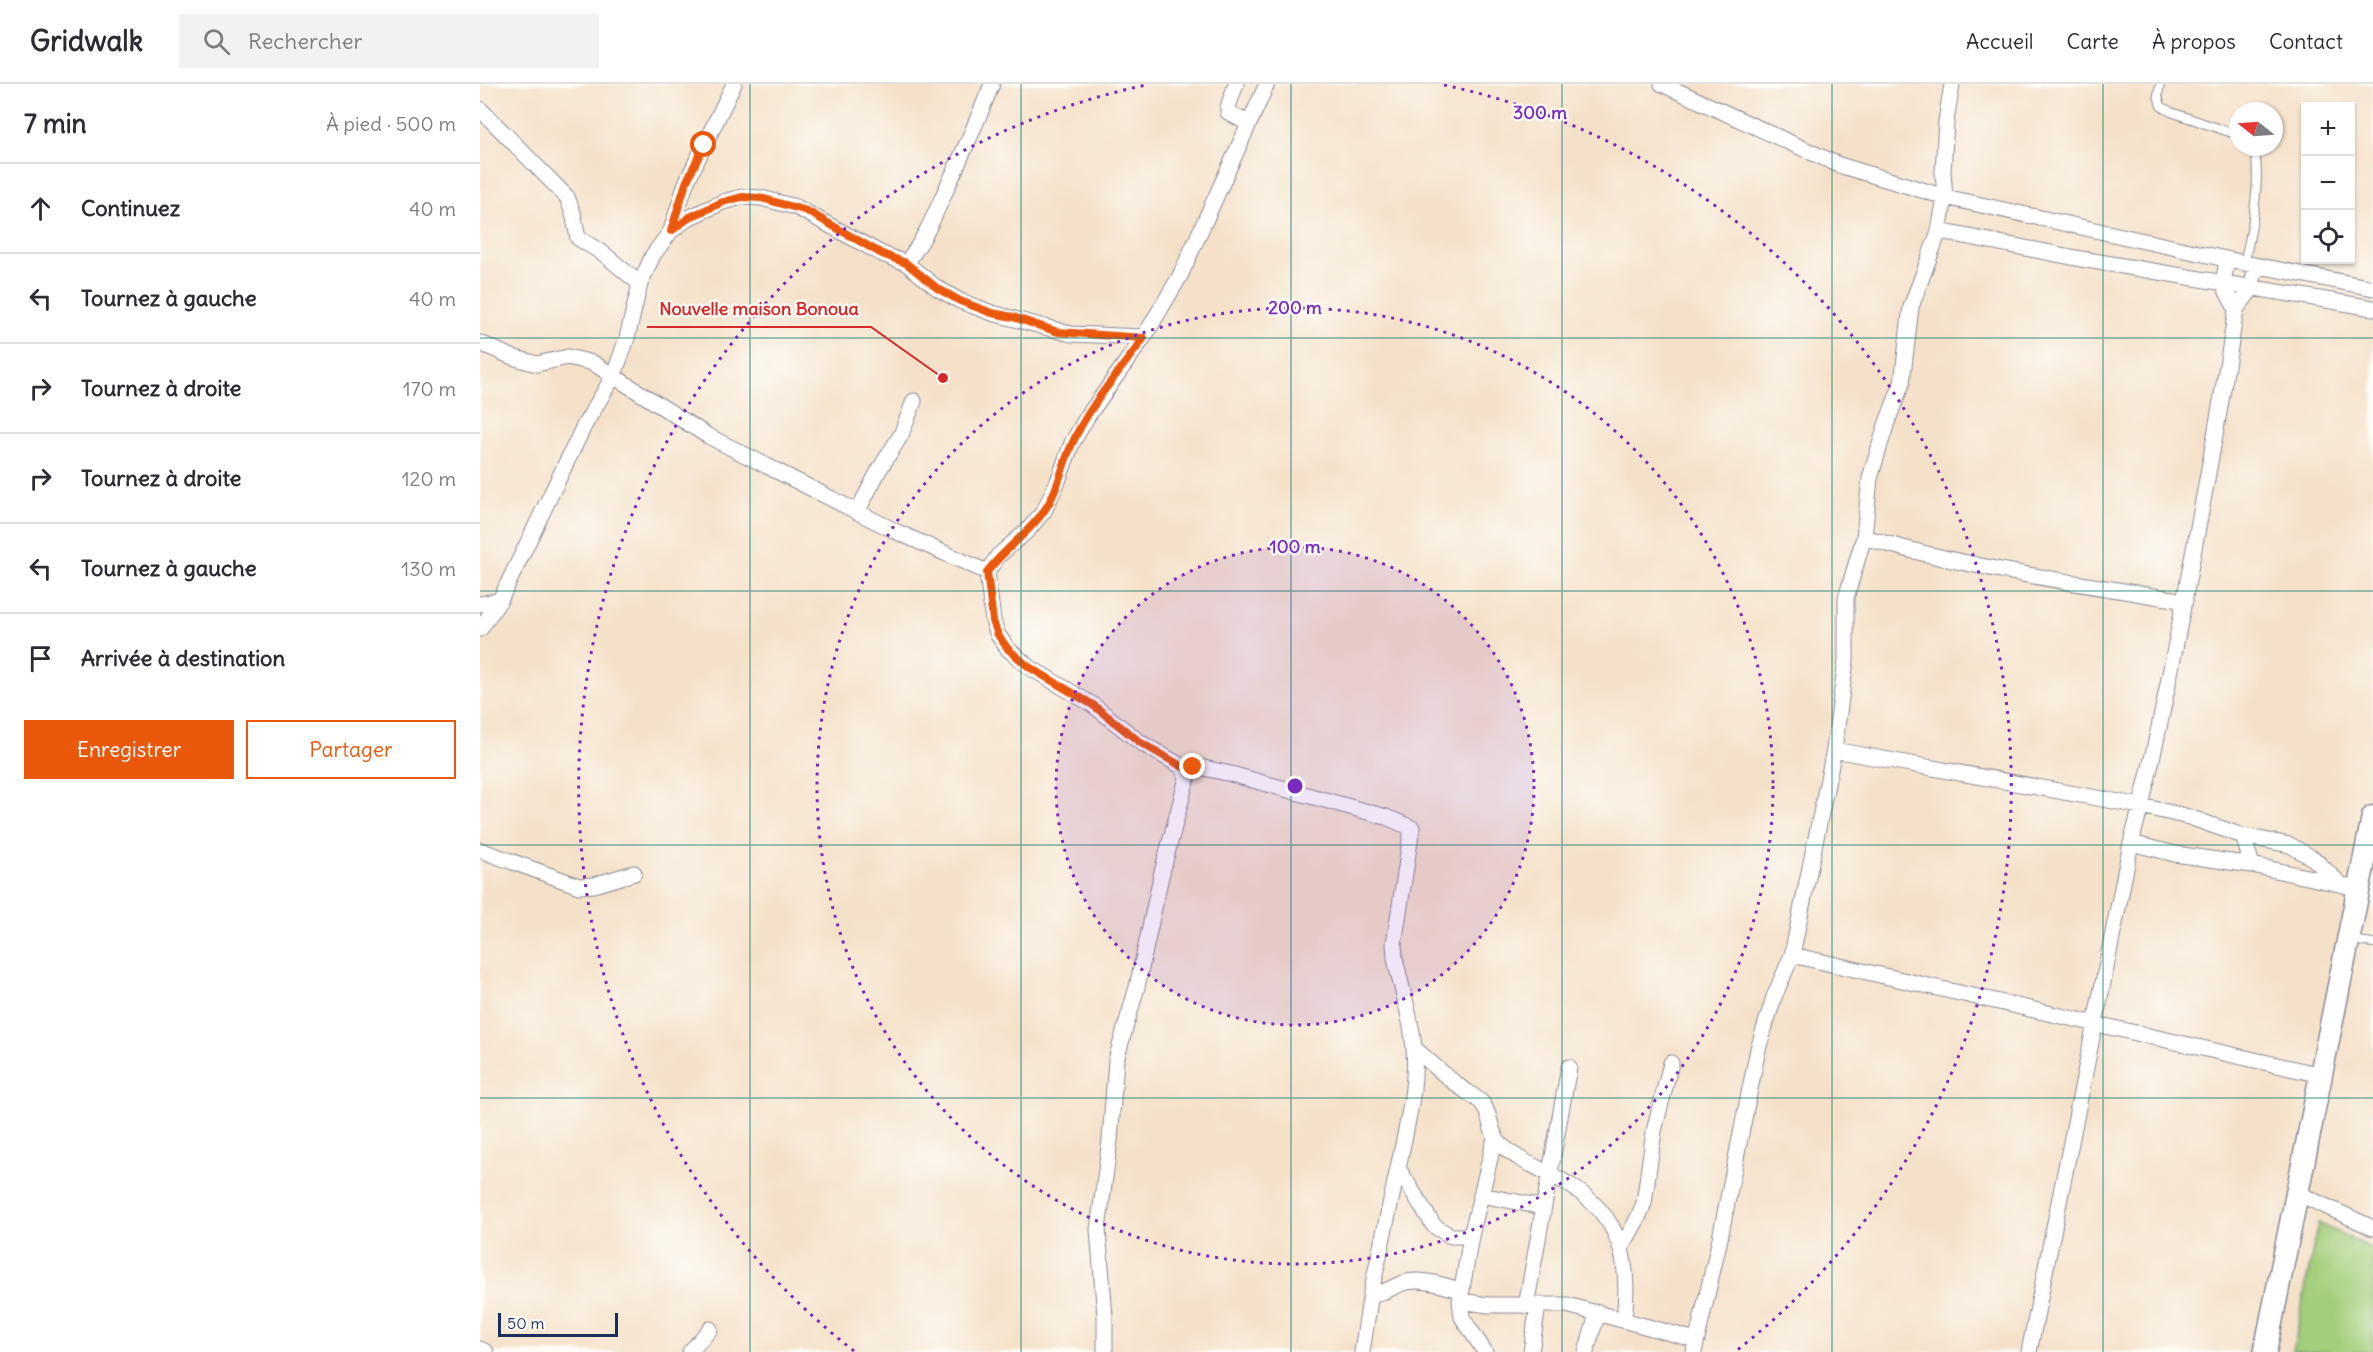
<!DOCTYPE html>
<html lang="fr">
<meta charset="utf-8">
<style>
:root{--surface:#fff;--page:#f2f2f3;--text:#2b2b33;--muted:#7c7c81;--line:#e1e1e2;--accent:#ea580c}
body{margin:0;font-family:Delius,sans-serif;background:var(--page);color:var(--text)}
.controls{position:absolute;right:18px;top:18px;display:grid;overflow:hidden;border-radius:0px;box-shadow:0 2px 4px #0004}
.controls button{width:54px;height:54px;display:grid;place-items:center;padding:0;border:0;border-bottom:2px solid var(--line);background:var(--surface);color:var(--text);font:30px sans-serif}
.compass{position:absolute;left:1749px;top:18px;width:54px;height:54px;border-radius:50%;background:var(--surface);box-shadow:0 2px 4px #0004;rotate:287deg}
.scale{position:absolute;left:18px;bottom:15px;width:120px;box-sizing:border-box;padding-left:6px;border:3px solid #1b2f5e;border-top:0;font-size:16px;line-height:21px;white-space:nowrap;color:#1b2f5e;-webkit-text-stroke:4px #fdfcf7;paint-order:stroke}
.stop{position:absolute;width:18px;height:18px;margin:-14px;border:4px solid #ea580c;border-radius:50%;background:#fff}
.stop.end{background:#ea580c;border-color:#fff;box-shadow:0 2px 6px #0008}
.list{margin:0;padding:0;list-style:none}
h2{display:flex;justify-content:space-between;align-items:center;height:78px;margin:0;padding:0 24px;font-size:26px}
h2 small{font-size:20px;font-weight:400;color:var(--muted)}
.list li{display:grid;grid-template-columns:39px 1fr auto;gap:18px;align-items:center;box-sizing:border-box;height:90px;padding:0 24px;border-top:2px solid var(--line)}
.list b{display:block;font-size:22px;white-space:nowrap}
.list em{font-size:20px;font-style:normal;color:var(--muted)}
.actions{display:flex;gap:12px;padding:18px 24px}
.actions a{flex:1;padding:14px 0;border:2px solid var(--accent);border-radius:0px;text-align:center;font-size:21px;color:var(--accent)}
.actions .main{background:var(--accent);color:#fff}
.icon{flex:none;width:33px;height:33px;fill:none;stroke:currentColor;stroke-width:2;stroke-linecap:round;stroke-linejoin:round}
.map{position:relative;flex:none;width:1893px;height:1268px;overflow:hidden}
header{display:flex;align-items:center;gap:36px;box-sizing:border-box;height:84px;padding:0 30px;background:var(--surface);border-bottom:2px solid var(--line)}
header strong{font-size:28px}
nav{display:flex;gap:33px;margin-inline-start:auto;font-size:21px}
.search{width:420px;height:54px;background:var(--page);display:flex;align-items:center;gap:15px;box-sizing:border-box;padding:0 21px;border-radius:0px;color:var(--muted);font-size:22px}
main{display:flex}
aside{flex:1;background:var(--surface)}
.map>svg:first-child{display:block}
.green{fill:#a3ce7a;stroke:#5f7e6c;stroke-width:1.5}
.lines{fill:none;stroke-linecap:round;stroke-linejoin:round}
.lane-casing{stroke:#888894;stroke-width:10}
.street-casing{stroke:#888894;stroke-width:17}
.secondary-casing{stroke:#888894;stroke-width:25}
.lane{stroke:#fff;stroke-width:8}
.street{stroke:#fff;stroke-width:15}
.secondary{stroke:#fff;stroke-width:22}
.route{stroke:#ea580c;stroke-width:8}
.grid{fill:none;stroke:#0f766e;stroke-width:1.5;stroke-opacity:0.55}
.ring{fill:none;stroke:#7b2cbf;stroke-width:3;stroke-dasharray:3 6}
.centre{fill:#7b2cbf;stroke:#fdfcf7;stroke-width:3}
.ring-label{font-size:18px;text-anchor:middle;font-weight:bold;fill:#7b2cbf;stroke:#fdfcf7;stroke-width:4.5;stroke-linejoin:round;paint-order:stroke}
.leader{fill:none;stroke:#d62828;stroke-width:2}
.callout-dot{fill:#d62828;stroke:#fdfcf7;stroke-width:2}
.callout-label{font-size:18px;text-anchor:middle;font-weight:bold;fill:#d62828;stroke:#fdfcf7;stroke-width:4.5;stroke-linejoin:round;paint-order:stroke}
</style>
<header>
<strong>Gridwalk</strong>
<div class="search"><svg class="icon" aria-label="search" viewBox="0 0 24 24"><circle cx="10" cy="10" r="6"/><path d="M15 15l6 6"/></svg>Rechercher</div>
<nav><a>Accueil</a><a>Carte</a><a>À propos</a><a>Contact</a></nav>
</header>
<main>
<aside>
<h2>7 min<small>À pied · 500 m</small></h2>
<ul class="list">
<li><svg class="icon" aria-label="ahead" viewBox="0 0 24 24"><path d="M12 20V5M6 11l6-6 6 6"/></svg><div><b>Continuez</b></div><em>40 m</em></li>
<li><svg class="icon" aria-label="left" viewBox="0 0 24 24"><path d="M17 20v-9H6M10 6l-5 5 5 5"/></svg><div><b>Tournez à gauche</b></div><em>40 m</em></li>
<li><svg class="icon" aria-label="right" viewBox="0 0 24 24"><path d="M7 20v-9h11M14 6l5 5-5 5"/></svg><div><b>Tournez à droite</b></div><em>170 m</em></li>
<li><svg class="icon" aria-label="right" viewBox="0 0 24 24"><path d="M7 20v-9h11M14 6l5 5-5 5"/></svg><div><b>Tournez à droite</b></div><em>120 m</em></li>
<li><svg class="icon" aria-label="left" viewBox="0 0 24 24"><path d="M17 20v-9H6M10 6l-5 5 5 5"/></svg><div><b>Tournez à gauche</b></div><em>130 m</em></li>
<li><svg class="icon" aria-label="arrive" viewBox="0 0 24 24"><path d="M6 21V4h12l-3 4 3 4H6"/></svg><div><b>Arrivée à destination</b></div></li>
</ul>
<div class="actions"><a class="main">Enregistrer</a><a>Partager</a></div>
</aside>
<div class="map">
<svg width="1893" height="1268" viewBox="0 0 1893 1268">
<rect width="100%" height="100%" fill="#fdfcf7"/>
<filter id="ink" filterUnits="userSpaceOnUse"><feTurbulence type="fractalNoise" baseFrequency=".0167" numOctaves="2"/><feDisplacementMap in="SourceGraphic" scale="12" xChannelSelector="R" yChannelSelector="G"/><feConvolveMatrix kernelMatrix="1 2 1 2 8 2 1 2 1" color-interpolation-filters="sRGB"/></filter>
<filter id="wash" filterUnits="userSpaceOnUse"><feTurbulence type="fractalNoise" baseFrequency=".008" numOctaves="4" result="noise"/><feDisplacementMap in="SourceGraphic" scale="24" xChannelSelector="R" yChannelSelector="G"/><feGaussianBlur stdDeviation="1.35" result="paint"/><feColorMatrix in="noise" values="0 0 0 0 0 0 0 0 0 0 0 0 0 0 0 0 0 1.4 0 .05"/><feComposite in="paint" operator="in"/></filter>
<g filter="url(#wash)">
<rect width="100%" height="100%" fill="#f5e1c9"/>
<path class="green" d="M1838,1139L1893,1165V1268H1813Z"/>
</g>
<g filter="url(#ink)">
<g class="lines">
<defs>
<path id="lane" d="M1680,0L1678,11L1681,22L1691,28L1758,51
M1764,179C1771,152 1783,88 1773,63
M1871,856L1893,859"/>
<path id="street" d="M756,0L748,23V28L769,40
M1182,0L1359,81L1465,113L1764,179L1893,204
M0,25L87,113L93,129L98,154L124,170L160,200
M191,147L206,99L254,0
M1459,147L1601,175L1893,224
M1747,176L1743,200L1756,225
M426,179C443,158 453,135 464,110C481,74 497,37 512,0
M0,259L32,273L57,280L88,273L113,279L228,352L415,447L507,488L518,472L548,446L564,427L578,397L592,359L607,333L664,253L700,192L787,0
M377,428L399,386L421,351L434,317
M1384,453C1489,485 1597,499 1705,517
M507,488L513,537L518,551L528,565L549,583L613,621L661,659L703,683L707,694L681,792L657,903L636,976L630,1056L618,1145L625,1232V1268
M0,520L20,516
M0,545L20,516L104,342L134,291L147,254L160,200L173,171L191,147L210,133L243,118L262,113L281,114L316,123L402,170L426,179L457,204L480,217L512,229L591,250L664,253
M1354,666L1661,722L1709,733L1763,752L1810,761L1834,775L1860,800L1879,805
M703,683L724,684L751,690L906,733L932,744L914,860L915,874C921,904 932,934 934,965C937,1004 926,1045 918,1084L954,1142L971,1152H991
M1763,752L1772,781
M1651,759L1695,770L1772,781L1859,800
M0,766L99,802L114,801L154,789
M1312,871L1841,991
M934,964C949,977 964,991 980,1003C987,1008 996,1013 1002,1019C1012,1031 1009,1050 1021,1061C1041,1079 1066,1086 1088,1100C1141,1132 1151,1177 1144,1235
M918,1084L891,1209C905,1210 911,1203 923,1199C941,1193 964,1202 981,1206
M1817,1109L1893,1144
M1001,1111L1063,1123
M1142,1163L1158,1134L1164,1119L1174,1047L1191,979
M980,1217L1008,1221H1087L1216,1256
M1046,1222L1089,983
M0,1265L6,1268
M210,1268L230,1245
M882,1268L891,1209
M1005,1268L982,1233L980,1217L991,1152L1015,1054
M1051,1268L1058,1221
M1106,1268L1118,1228
M1214,1268L1239,1159L1278,965L1294,913L1312,871L1354,666L1366,576V514L1384,453L1390,394L1406,341L1422,299L1431,223L1459,147L1465,113L1463,88L1466,37L1472,0
M1549,1268L1651,759C1674,676 1690,591 1706,507C1724,413 1742,319 1756,225L1771,206L1776,182"/>
<path id="secondary" d="M1785,1268L1893,733"/>
</defs>
<use href="#lane" class="lane-casing"/>
<use href="#street" class="street-casing"/>
<use href="#secondary" class="secondary-casing"/>
<use href="#lane" class="lane"/>
<use href="#street" class="street"/>
<use href="#secondary" class="secondary"/>
</g>
</g>
<g class="lines" filter="url(#ink)">
<path class="route" d="M224,61L206,99L191,147L210,133L243,118L262,113L281,114L327,127L402,170L426,179L457,204L480,217L512,229L533,233L578,248L664,254C640,287 609,321 592,360C582,382 578,407 564,427C548,450 524,465 507,488L513,537L518,551L528,565L549,583L613,621L661,659L703,683H713"/>
</g>
<path class="grid" d="M270,0V1268M541,0V1268M811,0V1268M1082,0V1268M1352,0V1268M1623,0V1268M0,254H1893M0,507H1893M0,761H1893M0,1014H1893"/>
<circle cx="815" cy="702" r="239" fill="#7b2cbf" fill-opacity=".12"/>
<g class="ring">
<circle cx="815" cy="702" r="239"/>
<circle cx="815" cy="702" r="478"/>
<path d="M374 1267A717 717 0 0 1 666 1M964 1A717 717 0 0 1 1256 1267"/>
</g>
<circle cx="815" cy="702" r="9" class="centre"/>
<g class="ring-label">
<text x="1060" y="35">300 m</text>
<text x="815" y="230">200 m</text>
<text x="815" y="469">100 m</text>
</g>
<path class="leader" d="M463 294L391 243H167"/>
<circle class="callout-dot" cx="463" cy="294" r="6"/>
<g class="callout-label">
<text x="279" y="231">Nouvelle maison Bonoua</text>
</g>
</svg>
<div class="controls">
<button>+</button>
<button>−</button>
<button><svg class="icon" aria-label="locate" viewBox="0 0 24 24"><circle cx="12" cy="12" r="6"/><path d="M12 2v4M12 18v4M2 12h4M18 12h4"/></svg></button>
</div>
<svg class="compass" viewBox="-18 -18 36 36"><path d="M0-13l5 13h-10z" fill="#e53935"/><path d="M0 13l5-13h-10z" fill="#7c7c81"/></svg>
<div class="scale">50 m</div>
<div class="stop" style="left:224px;top:61px"></div>
<div class="stop end" style="left:713px;top:683px"></div>
</div>
</main>
